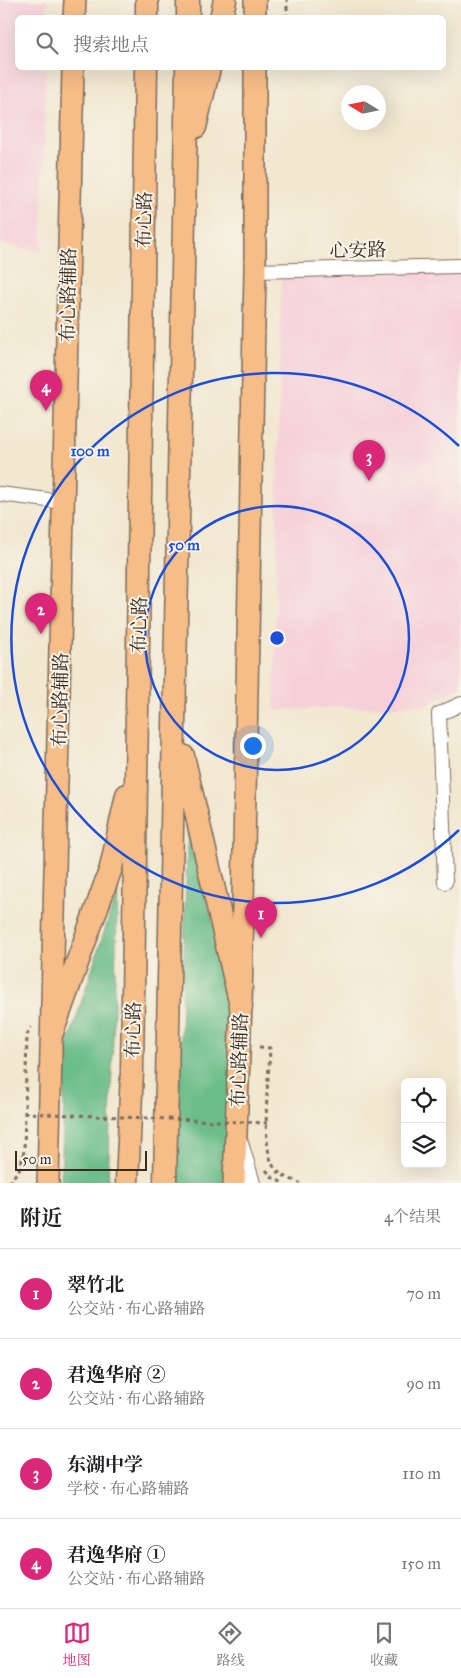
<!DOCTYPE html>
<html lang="zh">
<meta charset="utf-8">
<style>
:root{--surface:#fff;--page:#f6f6f6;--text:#202124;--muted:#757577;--line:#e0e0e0;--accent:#db2777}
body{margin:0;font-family:"IM FELL Great Primer","Noto Serif SC",serif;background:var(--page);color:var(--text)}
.controls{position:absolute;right:15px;bottom:15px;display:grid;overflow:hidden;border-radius:8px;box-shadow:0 5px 20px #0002}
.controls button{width:45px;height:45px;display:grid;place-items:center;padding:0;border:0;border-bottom:1px solid var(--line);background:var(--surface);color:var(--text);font:25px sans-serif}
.compass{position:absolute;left:341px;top:85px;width:45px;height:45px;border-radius:50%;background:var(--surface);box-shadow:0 5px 20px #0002;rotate:280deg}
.scale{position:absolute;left:15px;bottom:12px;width:132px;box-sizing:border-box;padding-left:5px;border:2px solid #3b2a1e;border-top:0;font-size:14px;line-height:18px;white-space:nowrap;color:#3b2a1e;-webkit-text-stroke:4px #f7f3e8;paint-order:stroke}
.you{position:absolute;left:252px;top:745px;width:18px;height:18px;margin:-12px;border:4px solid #fff;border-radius:50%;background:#1a73e8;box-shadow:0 0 0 8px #1a73e833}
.badge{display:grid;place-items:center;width:32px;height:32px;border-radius:50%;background:var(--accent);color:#fff;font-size:16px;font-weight:700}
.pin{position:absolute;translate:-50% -41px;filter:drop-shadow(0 1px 2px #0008)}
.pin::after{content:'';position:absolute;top:26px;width:18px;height:15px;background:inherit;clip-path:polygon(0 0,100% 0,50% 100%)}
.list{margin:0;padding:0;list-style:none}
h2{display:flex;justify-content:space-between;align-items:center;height:65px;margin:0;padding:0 20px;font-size:21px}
h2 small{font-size:16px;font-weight:400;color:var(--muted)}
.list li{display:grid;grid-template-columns:32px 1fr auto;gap:15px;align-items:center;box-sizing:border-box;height:90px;padding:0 20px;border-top:1px solid var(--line)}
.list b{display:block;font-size:19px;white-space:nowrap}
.list p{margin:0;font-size:16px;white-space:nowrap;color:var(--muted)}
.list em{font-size:16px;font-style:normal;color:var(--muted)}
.icon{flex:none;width:28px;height:28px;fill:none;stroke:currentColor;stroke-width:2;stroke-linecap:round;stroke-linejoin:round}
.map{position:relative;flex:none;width:461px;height:1183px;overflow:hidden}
.search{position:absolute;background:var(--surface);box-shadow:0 5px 20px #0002;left:15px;right:15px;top:15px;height:55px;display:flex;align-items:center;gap:12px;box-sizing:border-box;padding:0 18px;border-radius:8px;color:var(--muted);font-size:19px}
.sheet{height:425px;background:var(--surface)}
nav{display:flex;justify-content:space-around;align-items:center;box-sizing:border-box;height:70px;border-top:1px solid var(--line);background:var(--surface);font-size:14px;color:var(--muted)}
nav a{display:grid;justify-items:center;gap:2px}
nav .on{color:var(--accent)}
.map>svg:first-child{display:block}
.built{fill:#f6cfd8}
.forest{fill:#6cbd89;stroke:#547454}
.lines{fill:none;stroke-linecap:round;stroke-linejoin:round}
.minor-casing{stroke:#7b6c5c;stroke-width:16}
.tertiary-casing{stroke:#7b6c5c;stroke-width:20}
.primary-casing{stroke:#7b6c5c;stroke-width:24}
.trunk-casing{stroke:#7b6c5c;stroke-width:25}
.path{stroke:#7b6c5c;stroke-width:3;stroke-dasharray:4 4;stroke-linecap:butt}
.minor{stroke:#fff;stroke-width:14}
.tertiary{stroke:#fff;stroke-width:18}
.primary{stroke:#f7bd88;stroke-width:21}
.trunk{stroke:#f7bd88;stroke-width:22}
.path-bridge{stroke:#7b6c5c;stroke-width:3;stroke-dasharray:4 4;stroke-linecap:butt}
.ring{fill:none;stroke:#1d4ed8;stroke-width:2.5}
.labels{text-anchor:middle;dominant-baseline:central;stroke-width:4;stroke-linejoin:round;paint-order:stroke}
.street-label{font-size:19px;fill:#3b2a1e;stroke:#f7f3e8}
.centre{fill:#1d4ed8;stroke:#f7f3e8;stroke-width:2.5}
.ring-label{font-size:15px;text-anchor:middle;font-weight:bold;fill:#1d4ed8;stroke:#f7f3e8;stroke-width:4;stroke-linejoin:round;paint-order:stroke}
</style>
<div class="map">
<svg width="461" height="1183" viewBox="0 0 461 1183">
<rect width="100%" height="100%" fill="#f7f3e8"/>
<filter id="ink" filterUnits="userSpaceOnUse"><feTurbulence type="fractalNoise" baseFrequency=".02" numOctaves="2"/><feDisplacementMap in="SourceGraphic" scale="10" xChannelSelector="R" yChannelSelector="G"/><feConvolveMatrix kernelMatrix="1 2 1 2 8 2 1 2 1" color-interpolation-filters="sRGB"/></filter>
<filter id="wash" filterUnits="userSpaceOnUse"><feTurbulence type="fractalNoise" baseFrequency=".0096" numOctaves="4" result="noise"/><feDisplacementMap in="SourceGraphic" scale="20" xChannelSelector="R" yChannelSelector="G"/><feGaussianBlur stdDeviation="1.12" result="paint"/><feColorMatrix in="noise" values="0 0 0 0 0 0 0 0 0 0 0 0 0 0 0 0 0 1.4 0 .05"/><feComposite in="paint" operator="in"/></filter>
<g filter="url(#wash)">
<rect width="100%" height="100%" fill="#f2e7cf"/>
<path class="built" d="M0,0H47V17L18,18V68H46L42,252L0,244Z
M461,270V687L427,705L274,710L281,276Z"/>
<path class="forest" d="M188,822L235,1013L226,1183H176Z
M118,889L108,1183H61L66,1050Z"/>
</g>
<g filter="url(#ink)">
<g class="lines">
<defs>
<path id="minor" d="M255,271L461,266
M0,494L64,502
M445,882L439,714L461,704"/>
<path id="tertiary" d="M239,1143L251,1183"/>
<path id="primary" d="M255,0V18
M74,18L75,0
M48,1183L73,68
M234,1183L241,1006L255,271V68"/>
<path id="trunk" d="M147,18V0
M188,18V0
M221,18L225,0
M195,127L209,68
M183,756L241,1006
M53,1030L111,868L127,795
M127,1183L132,1071L146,68
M165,1183L187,68"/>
</defs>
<use href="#minor" class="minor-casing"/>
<use href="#tertiary" class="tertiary-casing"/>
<use href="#primary" class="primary-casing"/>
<use href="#trunk" class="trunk-casing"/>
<path class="path" d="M287,18V0
M259,1047L270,1048C269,1075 260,1145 274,1167C279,1175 291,1179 300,1183
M266,1170L273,1178L283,1183
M13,1183L11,1180L20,1168L24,1151L27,1035L31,1027"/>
<use href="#minor" class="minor"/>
<use href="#tertiary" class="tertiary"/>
<use href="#primary" class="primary"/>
<use href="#trunk" class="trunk"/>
<path class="path-bridge" d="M24,1113L267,1123"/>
</g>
</g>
<g class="ring">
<circle cx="277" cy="638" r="132"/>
<path d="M459 830A265 265 0 1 1 459 446"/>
</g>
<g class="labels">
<g class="street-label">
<text transform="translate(144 220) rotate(-89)">布心路</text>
<text transform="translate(358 250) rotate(-1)">心安路</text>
<text transform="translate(68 295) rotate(-89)">布心路辅路</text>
<text transform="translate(139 625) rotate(-89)">布心路</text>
<text transform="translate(60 700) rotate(-89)">布心路辅路</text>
<text transform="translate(133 1030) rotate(-89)">布心路</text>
<text transform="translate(239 1060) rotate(-88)">布心路辅路</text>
</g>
</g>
<circle cx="277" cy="638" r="8" class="centre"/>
<g class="ring-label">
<text x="90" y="456">100 m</text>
<text x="184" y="550">50 m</text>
</g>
</svg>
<div class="controls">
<button><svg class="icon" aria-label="locate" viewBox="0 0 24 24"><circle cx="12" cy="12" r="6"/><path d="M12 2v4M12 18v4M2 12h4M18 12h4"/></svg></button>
<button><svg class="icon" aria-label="layers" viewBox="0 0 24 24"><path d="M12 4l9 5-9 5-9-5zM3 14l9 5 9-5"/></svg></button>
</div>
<svg class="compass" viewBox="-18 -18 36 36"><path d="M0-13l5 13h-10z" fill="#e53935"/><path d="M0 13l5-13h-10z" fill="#757577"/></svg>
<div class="scale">50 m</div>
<div class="you"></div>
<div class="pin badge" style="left:261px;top:938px">1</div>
<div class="pin badge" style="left:41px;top:634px">2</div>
<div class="pin badge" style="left:369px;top:481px">3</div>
<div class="pin badge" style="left:46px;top:411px">4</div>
<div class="search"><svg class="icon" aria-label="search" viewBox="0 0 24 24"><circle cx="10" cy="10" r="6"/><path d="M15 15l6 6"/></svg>搜索地点</div>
</div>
<section class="sheet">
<h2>附近<small>4个结果</small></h2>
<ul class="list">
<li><span class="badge">1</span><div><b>翠竹北</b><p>公交站 · 布心路辅路</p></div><em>70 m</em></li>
<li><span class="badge">2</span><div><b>君逸华府 ②</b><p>公交站 · 布心路辅路</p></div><em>90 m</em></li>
<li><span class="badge">3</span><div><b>东湖中学</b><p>学校 · 布心路辅路</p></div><em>110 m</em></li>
<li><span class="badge">4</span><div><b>君逸华府 ①</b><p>公交站 · 布心路辅路</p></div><em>150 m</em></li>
</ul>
</section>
<nav>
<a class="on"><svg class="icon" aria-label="map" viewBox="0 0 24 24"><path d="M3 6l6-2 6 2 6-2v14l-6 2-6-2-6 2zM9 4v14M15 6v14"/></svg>地图</a>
<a><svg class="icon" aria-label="directions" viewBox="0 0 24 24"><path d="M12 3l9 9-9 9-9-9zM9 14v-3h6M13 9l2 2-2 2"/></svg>路线</a>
<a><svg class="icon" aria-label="saved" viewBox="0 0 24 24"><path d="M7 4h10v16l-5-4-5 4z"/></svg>收藏</a>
</nav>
